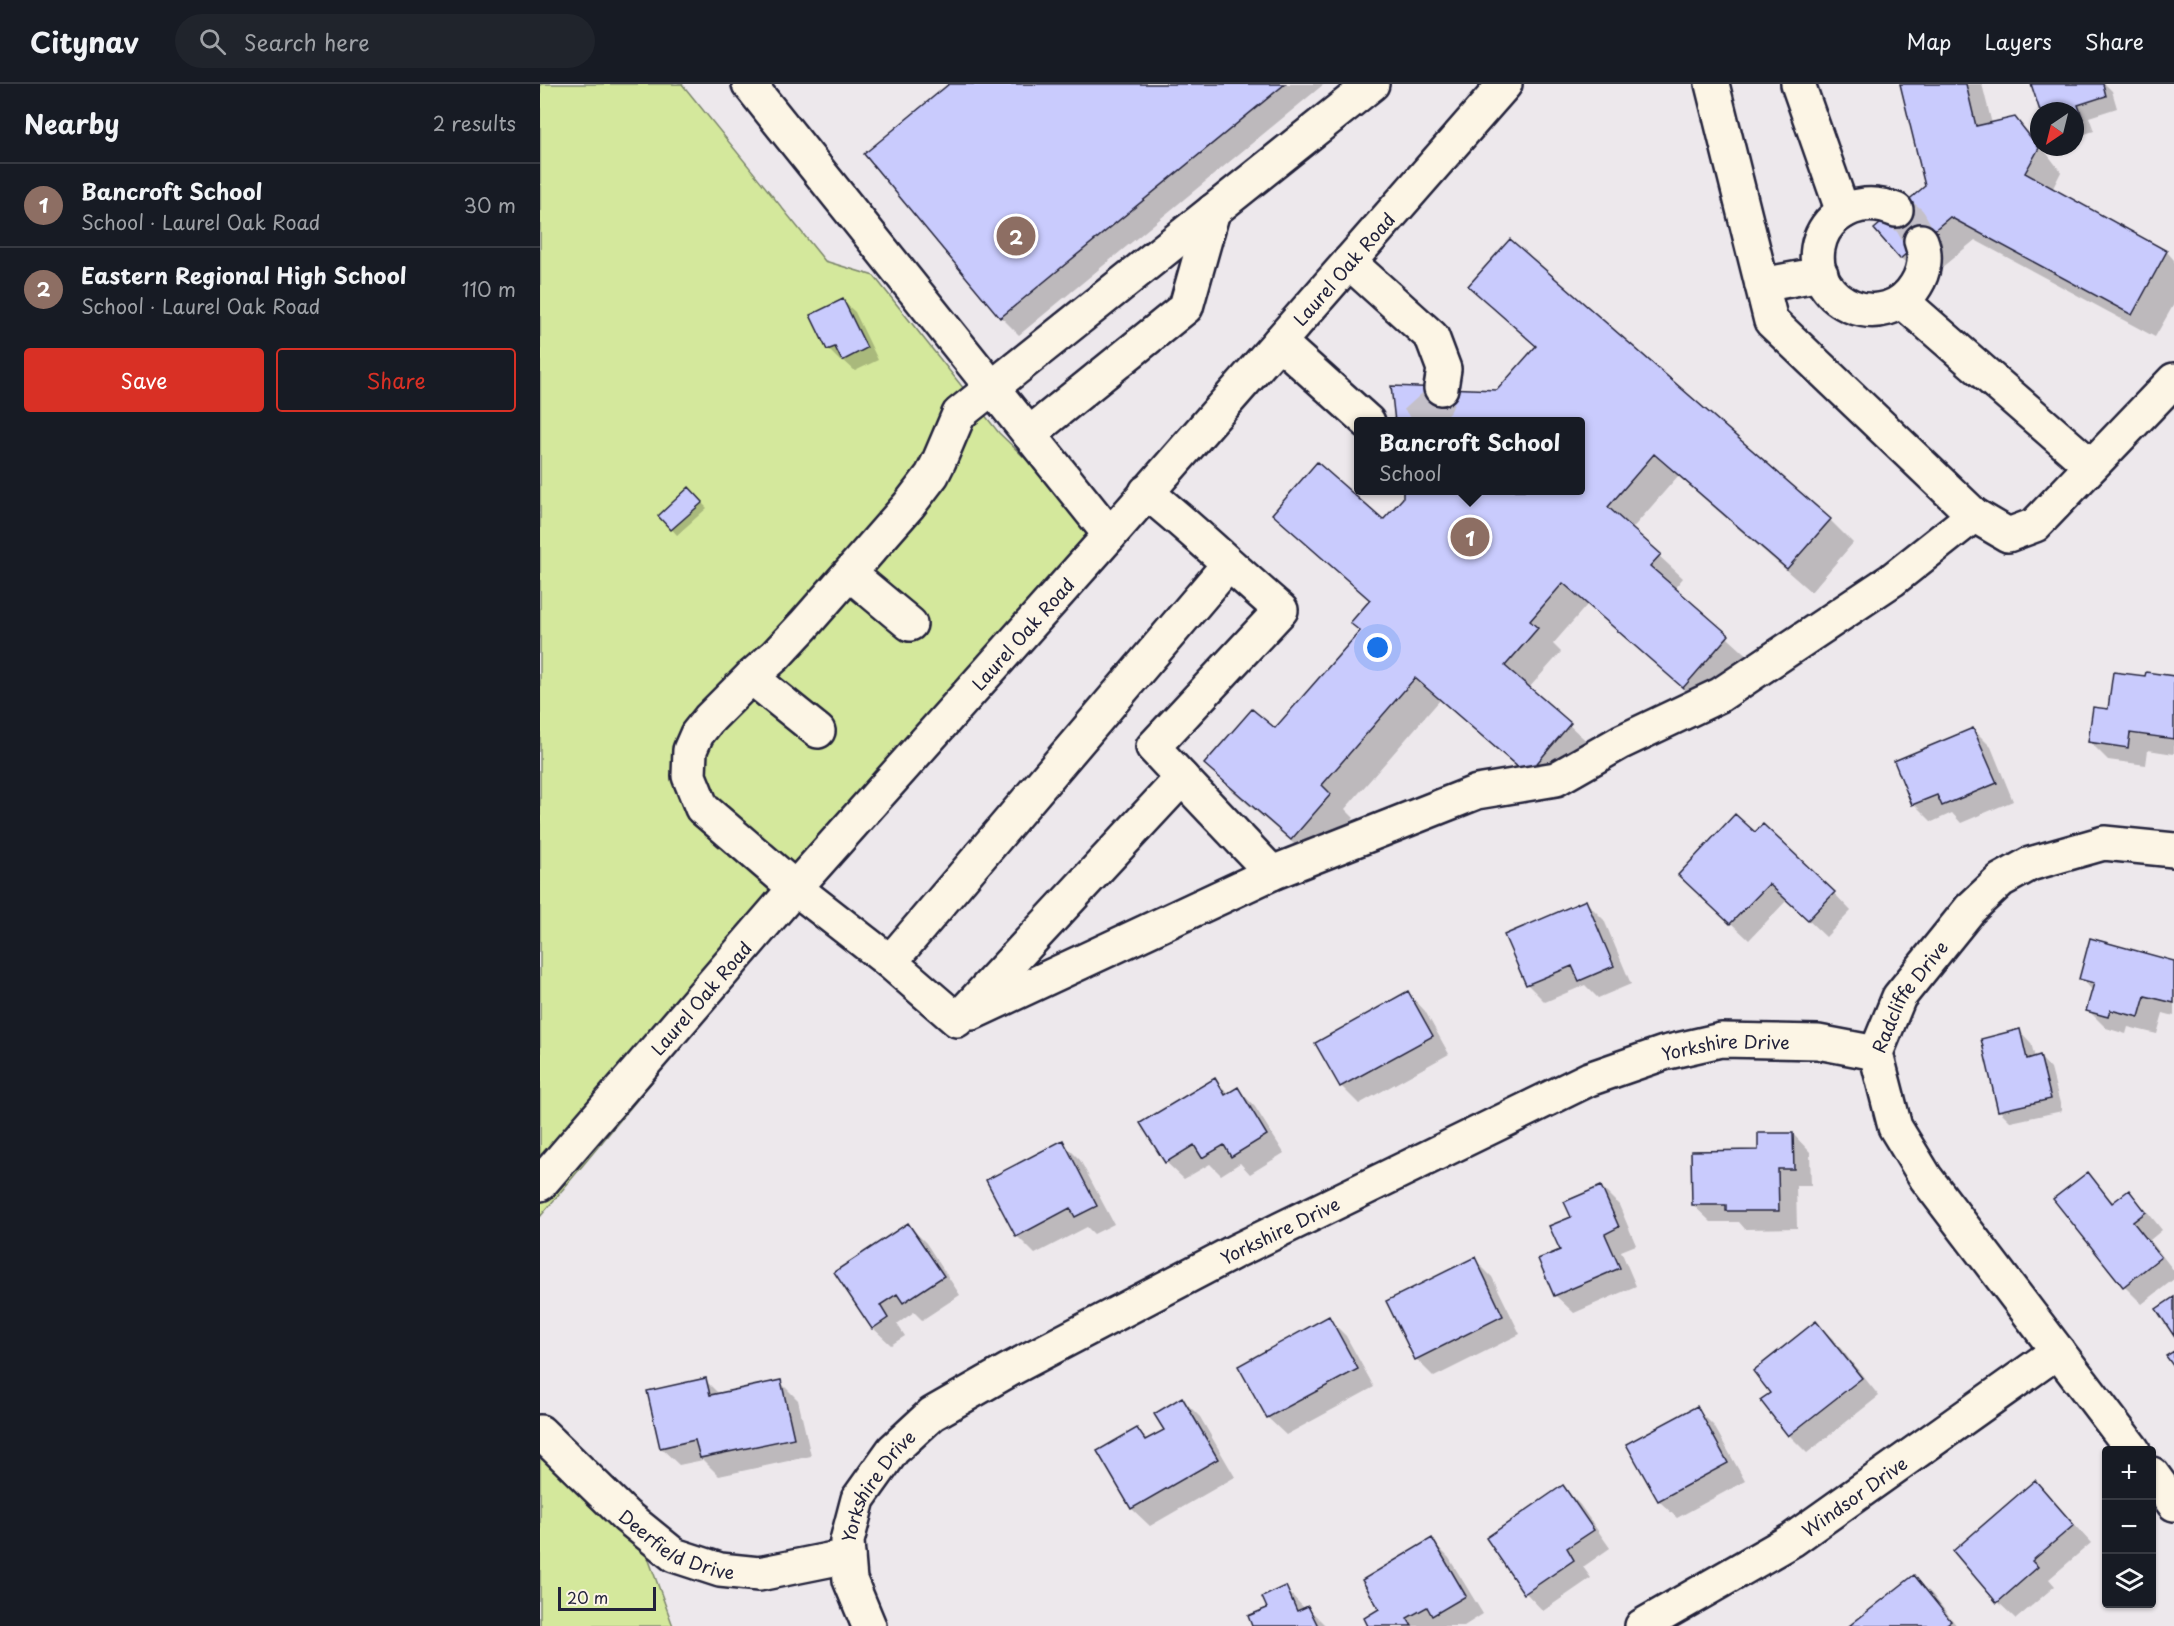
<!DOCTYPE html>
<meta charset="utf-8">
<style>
:root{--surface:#171b24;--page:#20242c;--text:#f1f3f6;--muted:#9ea1a6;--line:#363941;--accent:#d93025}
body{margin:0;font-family:"Playpen Sans",sans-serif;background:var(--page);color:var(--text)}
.controls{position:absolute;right:18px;bottom:18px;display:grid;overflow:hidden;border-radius:6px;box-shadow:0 2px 4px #0004}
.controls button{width:54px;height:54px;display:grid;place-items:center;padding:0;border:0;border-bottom:2px solid var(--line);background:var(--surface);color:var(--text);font:30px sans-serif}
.compass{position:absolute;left:1490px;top:18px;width:54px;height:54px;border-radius:50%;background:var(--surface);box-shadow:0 2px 4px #0004;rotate:215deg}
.scale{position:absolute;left:18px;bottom:15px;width:98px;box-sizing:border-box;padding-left:6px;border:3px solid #22223b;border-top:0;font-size:16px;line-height:21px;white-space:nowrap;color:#22223b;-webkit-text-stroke:4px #fcf5e5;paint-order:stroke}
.you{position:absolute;left:838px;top:564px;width:21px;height:21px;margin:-15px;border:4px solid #fff;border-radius:50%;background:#1a73e8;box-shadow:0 0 0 9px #1a73e833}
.badge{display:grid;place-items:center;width:39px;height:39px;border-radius:50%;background:var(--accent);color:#fff;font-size:20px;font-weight:700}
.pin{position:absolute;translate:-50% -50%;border:3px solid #fff;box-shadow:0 2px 6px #0006}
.popup{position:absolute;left:814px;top:333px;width:231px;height:78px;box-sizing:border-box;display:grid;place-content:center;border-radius:6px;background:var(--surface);filter:drop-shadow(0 2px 4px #0005);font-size:20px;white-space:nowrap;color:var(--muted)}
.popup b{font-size:22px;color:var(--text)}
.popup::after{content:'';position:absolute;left:50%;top:100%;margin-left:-12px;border:12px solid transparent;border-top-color:var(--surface)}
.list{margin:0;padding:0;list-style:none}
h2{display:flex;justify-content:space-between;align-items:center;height:78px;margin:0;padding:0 24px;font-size:26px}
h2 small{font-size:20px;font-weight:400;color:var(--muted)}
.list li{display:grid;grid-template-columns:39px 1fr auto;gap:18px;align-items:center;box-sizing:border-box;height:84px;padding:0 24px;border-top:2px solid var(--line)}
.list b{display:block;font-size:22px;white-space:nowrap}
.list p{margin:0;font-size:20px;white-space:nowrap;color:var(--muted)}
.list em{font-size:20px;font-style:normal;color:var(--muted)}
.actions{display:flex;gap:12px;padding:18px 24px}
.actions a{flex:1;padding:14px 0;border:2px solid var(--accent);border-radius:6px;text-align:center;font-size:21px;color:var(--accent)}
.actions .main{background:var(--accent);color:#fff}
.icon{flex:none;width:33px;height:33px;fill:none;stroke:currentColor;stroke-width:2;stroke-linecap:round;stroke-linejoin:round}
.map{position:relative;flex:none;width:1634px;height:1542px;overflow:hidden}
header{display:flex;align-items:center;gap:36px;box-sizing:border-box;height:84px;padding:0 30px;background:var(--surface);border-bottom:2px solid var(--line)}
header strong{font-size:28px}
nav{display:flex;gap:33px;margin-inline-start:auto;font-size:21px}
.search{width:420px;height:54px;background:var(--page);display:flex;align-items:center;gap:15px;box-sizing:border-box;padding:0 21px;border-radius:33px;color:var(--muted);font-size:22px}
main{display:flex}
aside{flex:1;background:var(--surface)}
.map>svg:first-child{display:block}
.green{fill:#d4e89c;stroke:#7b856c;stroke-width:1.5}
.shadow{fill:#0003}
.building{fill:#c9cbfd;stroke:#22223b;stroke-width:1.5}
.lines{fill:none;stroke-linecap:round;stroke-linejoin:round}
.minor-tunnel{stroke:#c4c0c9;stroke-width:33;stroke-dasharray:33 16;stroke-linecap:butt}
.minor-casing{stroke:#22223b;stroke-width:38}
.minor{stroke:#fcf5e5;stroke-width:33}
.labels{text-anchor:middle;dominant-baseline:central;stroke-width:4.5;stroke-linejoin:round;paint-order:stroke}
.street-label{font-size:18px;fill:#22223b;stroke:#fcf5e5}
</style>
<header>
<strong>Citynav</strong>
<div class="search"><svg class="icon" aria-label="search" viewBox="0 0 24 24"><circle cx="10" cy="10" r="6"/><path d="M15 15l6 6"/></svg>Search here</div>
<nav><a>Map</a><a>Layers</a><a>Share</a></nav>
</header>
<main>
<aside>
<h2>Nearby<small>2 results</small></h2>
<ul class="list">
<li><span class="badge" style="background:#8d6e63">1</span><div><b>Bancroft School</b><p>School · Laurel Oak Road</p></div><em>30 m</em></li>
<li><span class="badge" style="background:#8d6e63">2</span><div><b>Eastern Regional High School</b><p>School · Laurel Oak Road</p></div><em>110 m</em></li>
</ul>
<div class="actions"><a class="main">Save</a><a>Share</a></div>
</aside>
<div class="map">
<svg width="1634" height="1542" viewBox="0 0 1634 1542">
<rect width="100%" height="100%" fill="#ede8ec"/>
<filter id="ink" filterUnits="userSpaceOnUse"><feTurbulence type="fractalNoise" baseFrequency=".0167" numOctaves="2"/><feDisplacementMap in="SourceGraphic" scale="12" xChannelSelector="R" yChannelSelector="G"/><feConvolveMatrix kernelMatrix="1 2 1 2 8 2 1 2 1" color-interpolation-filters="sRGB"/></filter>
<g filter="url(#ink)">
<path class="green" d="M0,0H142L285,177L334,192L459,349L565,451L0,1133Z
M0,1358L103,1460L133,1542H0Z"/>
<path class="shadow" d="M412,0H784L479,251L461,233L326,70Z
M1361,0H1442L1452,40L1475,34L1498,58L1499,63H1502L1521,88L1512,106L1627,168L1634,176V220L1615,253L1435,156L1384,198L1361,174L1387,103Z
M1493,0H1565L1572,7L1577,24L1549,33L1554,47L1535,53V27H1501Z
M930,202L1290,436L1313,459L1271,508L1138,392L1091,446L1143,494L1134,505L1212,576L1168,626L1047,521L1013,560L1021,568L989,604L1054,664L1011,713L900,616L805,725L814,734L775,778L689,704L666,680L735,646L821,548L831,518L757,453L734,430L843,439L1041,406V338L957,308L997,263Z
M303,217L315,228L338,276L315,287L303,276L300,277L288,265Z
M149,406L167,424L137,451L120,432Z
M1607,594H1634V670L1608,666L1606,681L1568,676L1550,658L1570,626Z
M1433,645L1451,663L1473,717L1421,739L1412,729L1392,738L1374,720Z
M1215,751L1294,809L1311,827L1286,853L1247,816L1209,856L1158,808Z
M1046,818L1064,836L1091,900L1058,914L1045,901L1005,918L987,900Z
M1634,879V932L1623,929L1617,950L1588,943L1586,950L1566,944L1548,926L1553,907L1541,894Z
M868,909L885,927L909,970L819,1020L801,1002L777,959Z
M1480,947L1491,959L1495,974L1500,973L1511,985L1522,1027L1471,1038L1460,1027Z
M674,995L689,1010L698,1005L715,1023L744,1069L710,1090L700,1079L681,1091L670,1080L644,1095L626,1078Z
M1253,1050L1270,1068L1271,1102H1256L1257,1144L1205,1145L1199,1138H1171L1153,1121L1220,1068Z
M522,1058L540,1076L574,1140L554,1150L547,1143L495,1170L477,1152Z
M1548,1090L1574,1119L1588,1108L1606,1126L1622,1146L1610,1156L1634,1187V1195L1602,1220L1584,1202Z
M1061,1103L1079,1121L1096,1161L1081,1167L1096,1202L1034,1229L1016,1212L1000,1176L1022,1167L1033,1133Z
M368,1141L386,1159L420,1211L382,1236L374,1228L357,1240L365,1252L351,1261L333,1244L296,1189Z
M934,1175L952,1193L980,1250L894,1293L876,1275Z
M788,1234L806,1252L834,1303L746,1351L728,1334L700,1283Z
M1276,1239L1294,1256L1339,1312L1267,1369L1249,1351L1232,1309Z
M165,1296L180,1311L240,1298L258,1316L271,1372L179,1392L163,1376L139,1381L121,1364Z
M642,1315L660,1333L695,1393L610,1442L592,1425L559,1368L597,1346L608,1356L626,1346Z
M1156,1324L1174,1342L1205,1397L1137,1434L1119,1417L1088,1361Z
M1495,1398L1551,1459L1509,1495L1515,1502L1476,1535L1458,1518Z
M1023,1403L1040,1421L1070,1464L1043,1483L1051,1494L1003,1527L986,1509L948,1455Z
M891,1456L909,1474L943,1530L924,1542H830Z
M1374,1493L1392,1510L1417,1542H1311Z
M745,1504L765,1525L768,1524L786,1542H714Z"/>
<path class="building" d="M409,0H745L460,234L324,70Z
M1360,0H1426L1436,42L1475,33L1499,64L1485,89L1627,167L1592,231L1410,133L1360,175L1334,145L1385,102Z
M1491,0H1563L1566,12L1538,21L1543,35L1535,38V27H1500Z
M970,155L1291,435L1247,485L1114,370L1068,423L1121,470L1110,482L1189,551L1143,604L1023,499L990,537L998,544L965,582L1031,639L987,691L875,594L782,701L791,710L751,756L664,680L712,625L735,644L820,547L810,539L830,516L732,430L777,378L843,436L863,414V406H1041V338H855L851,302L957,306L996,262L928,202Z
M303,215L327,264L302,277L295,263L287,266L270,231Z
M149,403L163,418L131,446L118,432Z
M1573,588L1605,592L1606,588L1634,592V655L1590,649L1588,664L1548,658L1553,623L1568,625Z
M1433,644L1457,699L1402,722L1397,711L1372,721L1354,677Z
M1195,730L1215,748L1223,740L1295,808L1268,836L1229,800L1190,840L1138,791Z
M1046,816L1074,882L1039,897L1032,882L986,901L964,851Z
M1550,854L1634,877V919L1605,912L1599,933L1570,926L1568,933L1546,927L1554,899L1539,895Z
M868,907L893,952L800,1003L775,959Z
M1480,945L1487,975L1500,971L1511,1015L1458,1027L1441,955Z
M675,994L685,1011L698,1003L727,1051L691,1073L684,1061L662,1074L654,1061L625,1079L600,1039Z
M1218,1049H1253L1254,1085H1238L1239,1127H1186V1121H1152L1151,1067L1218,1066Z
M523,1056L557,1122L535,1133L530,1124L476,1153L446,1096Z
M1548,1088L1572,1119L1589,1106L1606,1128L1593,1138L1621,1173L1583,1203L1513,1115Z
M1061,1102L1079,1143L1065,1150L1080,1184L1014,1212L998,1175L1020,1166L1009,1142L1031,1133L1024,1118Z
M368,1139L404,1192L363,1219L357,1210L340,1221L348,1234L332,1245L294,1188Z
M935,1173L963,1232L875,1276L846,1217Z
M1634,1213V1252L1616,1225Z
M789,1232L818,1285L727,1334L698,1282Z
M1276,1237L1322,1294L1248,1352L1220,1316L1230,1309L1213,1287Z
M1634,1267V1283L1626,1272Z
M166,1294L170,1311L241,1296L254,1354L160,1374L155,1356L120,1364L107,1307Z
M642,1313L678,1375L591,1425L557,1367L597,1344L605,1356L624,1346L614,1330Z
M1157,1322L1188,1379L1118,1417L1086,1360Z
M1495,1396L1534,1441L1492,1477L1498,1483L1457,1519L1413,1467Z
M1023,1401L1054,1446L1027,1464L1034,1476L984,1510L946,1454Z
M892,1454L926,1512L892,1532L887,1523L867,1534L872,1542H828L824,1534L839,1525L822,1496Z
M1374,1491L1411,1537L1404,1542H1309Z
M746,1502L757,1527L768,1522L778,1542H712L708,1532L727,1524L722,1513Z"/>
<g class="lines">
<path class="minor-tunnel" d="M1356,126L1370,137L1381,157
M875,338L897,318L901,304"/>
<defs>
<g id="minor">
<path d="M209,0L570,451"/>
<path d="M1172,0L1231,237L1434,431L1468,451L1495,441L1634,296"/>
<path d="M1258,0L1303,128"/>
<path d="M1356,126C1336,118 1314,118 1296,133C1287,140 1280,152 1278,164C1269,221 1346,251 1376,201C1384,188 1387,172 1381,157"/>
<path d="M809,178L892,253L904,285L901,304"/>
<path d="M1222,201L1281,190"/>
<path d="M1362,217L1551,382"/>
<path d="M739,258L828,338"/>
<path d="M489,350L646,223L673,127"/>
<path d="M606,408C653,445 695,487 741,526L613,663L642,694L417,936L350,878L255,804L162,724L149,692L150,666L157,650L169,635L211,593L236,571L264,541L369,421L392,391L399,377L419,330L832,0"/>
<path d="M310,490L370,540"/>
<path d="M211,593L278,647"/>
<path d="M642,694L732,789"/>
<path d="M350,878L688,481"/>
<path d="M432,929L732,789L937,708L1016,695L1081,658L1180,611L1352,496L1434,431"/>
<path id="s1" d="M0,1100L255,804L570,451L965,0"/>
<path id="s2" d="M0,1348L86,1432L134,1471L180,1486L219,1490L308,1472"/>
<path id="s3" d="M1593,1366L1386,1094L1355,1043L1336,969L1359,913L1430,825L1461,796L1490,780L1564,759L1634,766"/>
<path d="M1612,1390L1634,1420"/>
<path id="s4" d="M329,1542L310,1496L308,1472L307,1457L318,1415L353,1366L392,1330L469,1286L696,1167L1049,995L1124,969L1181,956L1278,958L1336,969"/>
<path id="s5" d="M1102,1542L1252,1456L1518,1267"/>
</g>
</defs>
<use href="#minor" class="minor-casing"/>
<use href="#minor" class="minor"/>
</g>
</g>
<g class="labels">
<g class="street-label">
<text stroke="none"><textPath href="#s1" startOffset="1218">Laurel Oak Road</textPath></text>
<text stroke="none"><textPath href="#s1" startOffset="732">Laurel Oak Road</textPath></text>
<text stroke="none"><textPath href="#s3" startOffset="544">Radcliffe Drive</textPath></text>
<text stroke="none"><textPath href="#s1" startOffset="246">Laurel Oak Road</textPath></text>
<text stroke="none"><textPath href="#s4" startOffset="1125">Yorkshire Drive</textPath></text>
<text stroke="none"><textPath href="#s4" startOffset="639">Yorkshire Drive</textPath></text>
<text stroke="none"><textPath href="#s4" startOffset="153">Yorkshire Drive</textPath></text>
<text stroke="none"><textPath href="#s5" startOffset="249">Windsor Drive</textPath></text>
<text stroke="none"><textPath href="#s2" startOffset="180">Deerfield Drive</textPath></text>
</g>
</g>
</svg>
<div class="controls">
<button>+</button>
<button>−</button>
<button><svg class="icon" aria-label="layers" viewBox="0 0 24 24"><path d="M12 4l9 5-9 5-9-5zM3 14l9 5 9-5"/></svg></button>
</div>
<svg class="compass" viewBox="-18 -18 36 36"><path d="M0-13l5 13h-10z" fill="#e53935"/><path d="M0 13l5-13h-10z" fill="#9ea1a6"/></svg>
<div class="scale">20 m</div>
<div class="you"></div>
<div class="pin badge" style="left:930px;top:453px;background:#8d6e63">1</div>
<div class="popup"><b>Bancroft School</b>School</div>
<div class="pin badge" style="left:476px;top:152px;background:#8d6e63">2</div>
</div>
</main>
